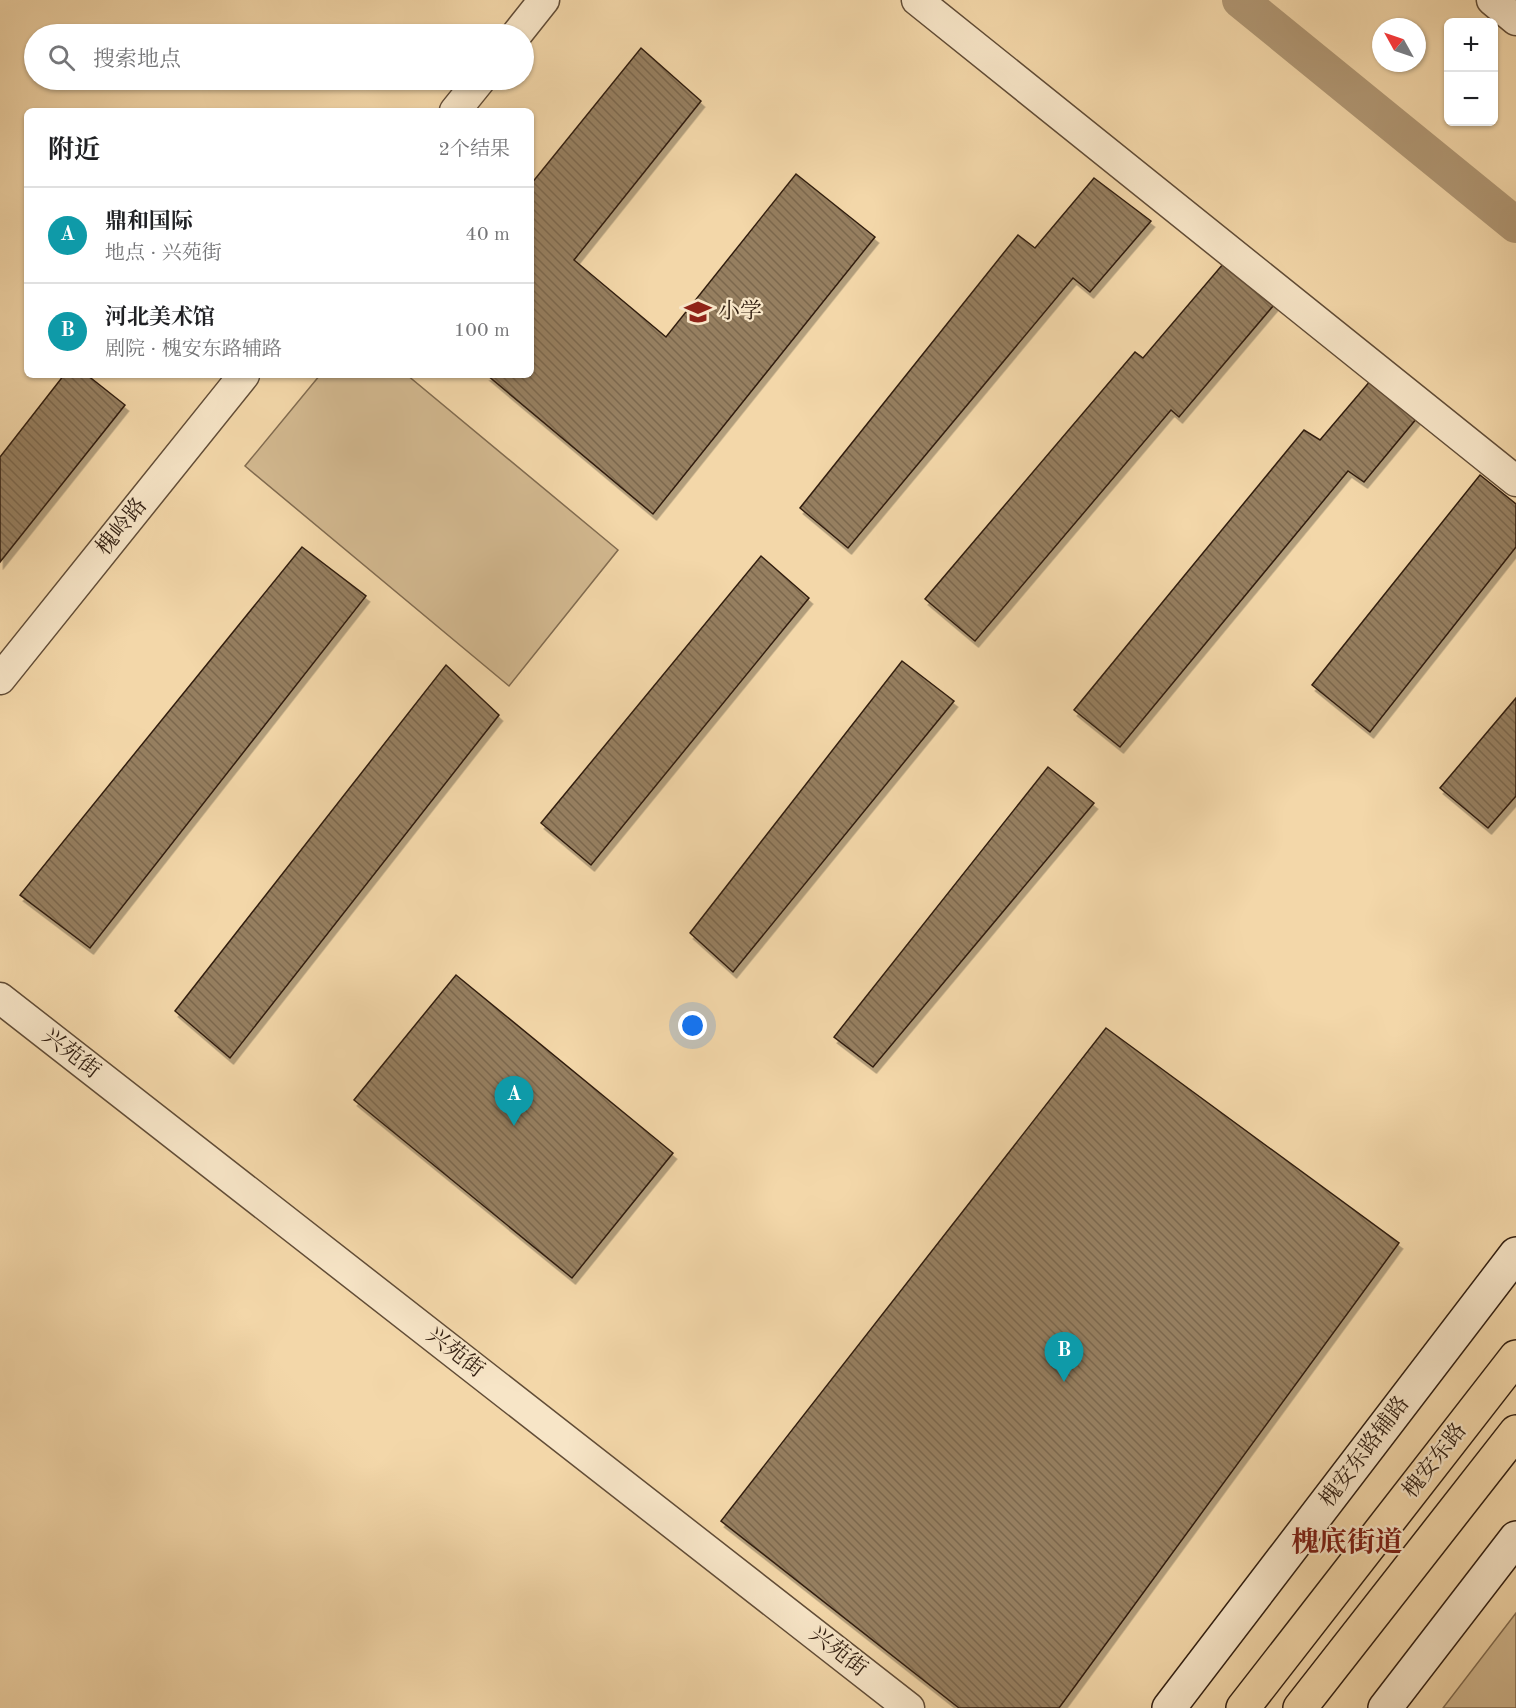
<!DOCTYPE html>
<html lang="zh">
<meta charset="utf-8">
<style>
:root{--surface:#fff;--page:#f2f2f2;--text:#202124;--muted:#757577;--line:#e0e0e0;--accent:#db2777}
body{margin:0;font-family:"Old Standard TT","Noto Serif SC",serif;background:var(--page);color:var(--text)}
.controls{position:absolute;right:18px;top:18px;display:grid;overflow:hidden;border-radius:9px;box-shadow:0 2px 4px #0004}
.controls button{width:54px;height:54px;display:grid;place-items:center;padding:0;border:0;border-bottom:2px solid var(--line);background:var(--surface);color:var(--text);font:30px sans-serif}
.compass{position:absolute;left:1372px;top:18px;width:54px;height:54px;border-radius:50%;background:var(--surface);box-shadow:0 2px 4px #0004;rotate:310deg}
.you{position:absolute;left:693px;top:1026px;width:21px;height:21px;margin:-15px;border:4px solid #fff;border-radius:50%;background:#1a73e8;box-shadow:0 0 0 9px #1a73e833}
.badge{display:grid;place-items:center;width:39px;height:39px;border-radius:50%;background:var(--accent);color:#fff;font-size:20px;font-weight:700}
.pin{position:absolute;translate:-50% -50px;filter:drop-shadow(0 2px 3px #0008)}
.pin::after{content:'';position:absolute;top:32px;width:21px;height:18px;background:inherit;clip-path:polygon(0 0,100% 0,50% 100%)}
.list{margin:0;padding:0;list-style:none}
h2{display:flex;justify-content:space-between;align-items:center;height:78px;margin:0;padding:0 24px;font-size:26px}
h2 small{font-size:20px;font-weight:400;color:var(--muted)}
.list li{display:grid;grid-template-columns:39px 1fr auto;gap:18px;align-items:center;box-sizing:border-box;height:96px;padding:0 24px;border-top:2px solid var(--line)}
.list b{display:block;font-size:22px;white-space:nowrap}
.list p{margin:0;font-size:20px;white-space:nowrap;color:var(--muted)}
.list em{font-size:20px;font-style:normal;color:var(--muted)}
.icon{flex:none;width:33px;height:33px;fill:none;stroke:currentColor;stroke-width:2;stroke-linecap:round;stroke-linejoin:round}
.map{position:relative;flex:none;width:1516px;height:1708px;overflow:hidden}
.search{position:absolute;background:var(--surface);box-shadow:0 2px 4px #0004;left:24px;top:24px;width:510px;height:66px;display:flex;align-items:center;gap:15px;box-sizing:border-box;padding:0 21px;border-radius:33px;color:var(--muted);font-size:22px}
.panel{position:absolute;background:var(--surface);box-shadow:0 2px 4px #0004;left:24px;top:108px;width:510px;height:270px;border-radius:9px}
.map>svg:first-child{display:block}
.green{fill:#d2b88f;stroke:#826c50;stroke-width:1.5}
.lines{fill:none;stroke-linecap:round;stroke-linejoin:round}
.canal{stroke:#b19875;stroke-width:36}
.building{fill:url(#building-back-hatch);stroke:#321f11;stroke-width:1.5;filter:url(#shadow)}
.minor-casing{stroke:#624d37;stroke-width:33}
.secondary-casing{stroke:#321f11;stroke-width:36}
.trunk-casing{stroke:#321f11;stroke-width:36}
.minor{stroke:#f7e5c7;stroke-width:30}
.secondary{stroke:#f7e5c7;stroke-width:33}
.trunk{stroke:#f3d7a9;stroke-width:33}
.labels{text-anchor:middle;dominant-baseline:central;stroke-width:4.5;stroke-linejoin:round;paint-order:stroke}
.poi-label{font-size:22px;fill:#321f11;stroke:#f7e5c7;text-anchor:start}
.street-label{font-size:22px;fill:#321f11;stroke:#f7e5c7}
.district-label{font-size:28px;font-weight:bold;fill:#7a1f14;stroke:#f7e5c7}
</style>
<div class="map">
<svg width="1516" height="1708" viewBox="0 0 1516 1708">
<defs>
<pattern id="building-back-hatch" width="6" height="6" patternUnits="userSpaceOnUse" patternTransform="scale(1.5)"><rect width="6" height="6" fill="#967f60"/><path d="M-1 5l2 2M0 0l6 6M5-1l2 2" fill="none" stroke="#7b674e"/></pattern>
<filter id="shadow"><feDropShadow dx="3.5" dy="6" stdDeviation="0" flood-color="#0004"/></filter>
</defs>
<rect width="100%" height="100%" fill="#f3d7a9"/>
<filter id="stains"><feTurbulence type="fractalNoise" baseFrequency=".00333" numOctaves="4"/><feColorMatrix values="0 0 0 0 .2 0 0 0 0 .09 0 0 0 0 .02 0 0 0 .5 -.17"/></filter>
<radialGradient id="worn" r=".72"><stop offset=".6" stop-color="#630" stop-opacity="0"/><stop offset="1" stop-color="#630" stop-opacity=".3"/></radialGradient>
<path class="green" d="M320,375H407L618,550L509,686L245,466Z
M1516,1613V1708H1443Z"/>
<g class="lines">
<path class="canal" d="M1240,0L1516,225"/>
</g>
<path class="building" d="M641,48L701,101L574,260L666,337L796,174L875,237L653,514L487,375H531V184Z
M1094,178L1151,221L1090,292L1073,278L848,548L800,508L1018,235L1035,248Z
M1229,257L1279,299L1179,417L1171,410L975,641L925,599L1135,352L1143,358Z
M64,375H87L125,405L0,562V457Z
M1371,380L1417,418L1364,482L1348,471L1120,747L1074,710L1304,430L1320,440Z
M1480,475L1516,504V547L1370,732L1312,685Z
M302,547L366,596L90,948L20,895Z
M761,556L809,598L591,865L541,823Z
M902,661L954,701L733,972L690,933Z
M446,665L499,715L230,1058L175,1011Z
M1516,698V796L1488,828L1440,788Z
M1048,767L1094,803L873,1067L834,1037Z
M456,975L673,1153L572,1278L354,1100Z
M1106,1028L1399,1243L1059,1708H959L721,1521Z"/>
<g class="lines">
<defs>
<path id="minor" d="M917,0L1516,481
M1492,0L1516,20
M517,34L544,0
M455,111L480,80
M0,679L244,375
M0,998L909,1708"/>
<path id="secondary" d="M1169,1708L1516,1254
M1385,1708L1516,1538"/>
<path id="trunk" d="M1243,1708L1516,1357
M1300,1708L1516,1432"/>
</defs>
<use href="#minor" class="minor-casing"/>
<use href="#secondary" class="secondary-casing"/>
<use href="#trunk" class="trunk-casing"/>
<use href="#minor" class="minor"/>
<use href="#secondary" class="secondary"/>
<use href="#trunk" class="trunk"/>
</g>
<defs>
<symbol id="school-bare" viewBox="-9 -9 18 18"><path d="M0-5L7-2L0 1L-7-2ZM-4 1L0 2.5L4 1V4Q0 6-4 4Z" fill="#8f2418" stroke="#f7e5c7" stroke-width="2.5" paint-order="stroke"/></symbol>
</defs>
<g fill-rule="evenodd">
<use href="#school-bare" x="679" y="293" width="38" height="38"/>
</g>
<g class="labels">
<g class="poi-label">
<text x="718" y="312">小学</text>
</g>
<g class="street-label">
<text transform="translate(122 527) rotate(-51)">槐岭路</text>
<text transform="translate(71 1054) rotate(38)">兴苑街</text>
<text transform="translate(455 1353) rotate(38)">兴苑街</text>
<text transform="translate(1365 1452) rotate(-53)">槐安东路辅路</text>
<text transform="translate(1435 1461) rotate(-52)">槐安东路</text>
<text transform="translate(838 1652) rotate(38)">兴苑街</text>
</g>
<g class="district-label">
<text x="1347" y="1544">槐底街道</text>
</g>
</g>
<rect width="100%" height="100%" filter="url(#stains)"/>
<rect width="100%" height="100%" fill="url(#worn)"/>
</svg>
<div class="controls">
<button>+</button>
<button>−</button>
</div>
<svg class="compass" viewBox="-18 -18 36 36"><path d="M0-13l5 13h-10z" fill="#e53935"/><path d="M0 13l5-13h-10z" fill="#757577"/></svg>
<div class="you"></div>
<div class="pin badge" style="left:514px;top:1126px;background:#0f9aa8">A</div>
<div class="pin badge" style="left:1064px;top:1382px;background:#0f9aa8">B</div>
<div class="search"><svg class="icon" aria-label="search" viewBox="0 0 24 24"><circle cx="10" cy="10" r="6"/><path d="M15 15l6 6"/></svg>搜索地点</div>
<section class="panel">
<h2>附近<small>2个结果</small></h2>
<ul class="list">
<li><span class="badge" style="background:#0f9aa8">A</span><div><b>鼎和国际</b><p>地点 · 兴苑街</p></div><em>40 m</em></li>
<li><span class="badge" style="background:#0f9aa8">B</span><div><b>河北美术馆</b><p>剧院 · 槐安东路辅路</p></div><em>100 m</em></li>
</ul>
</section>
</div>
